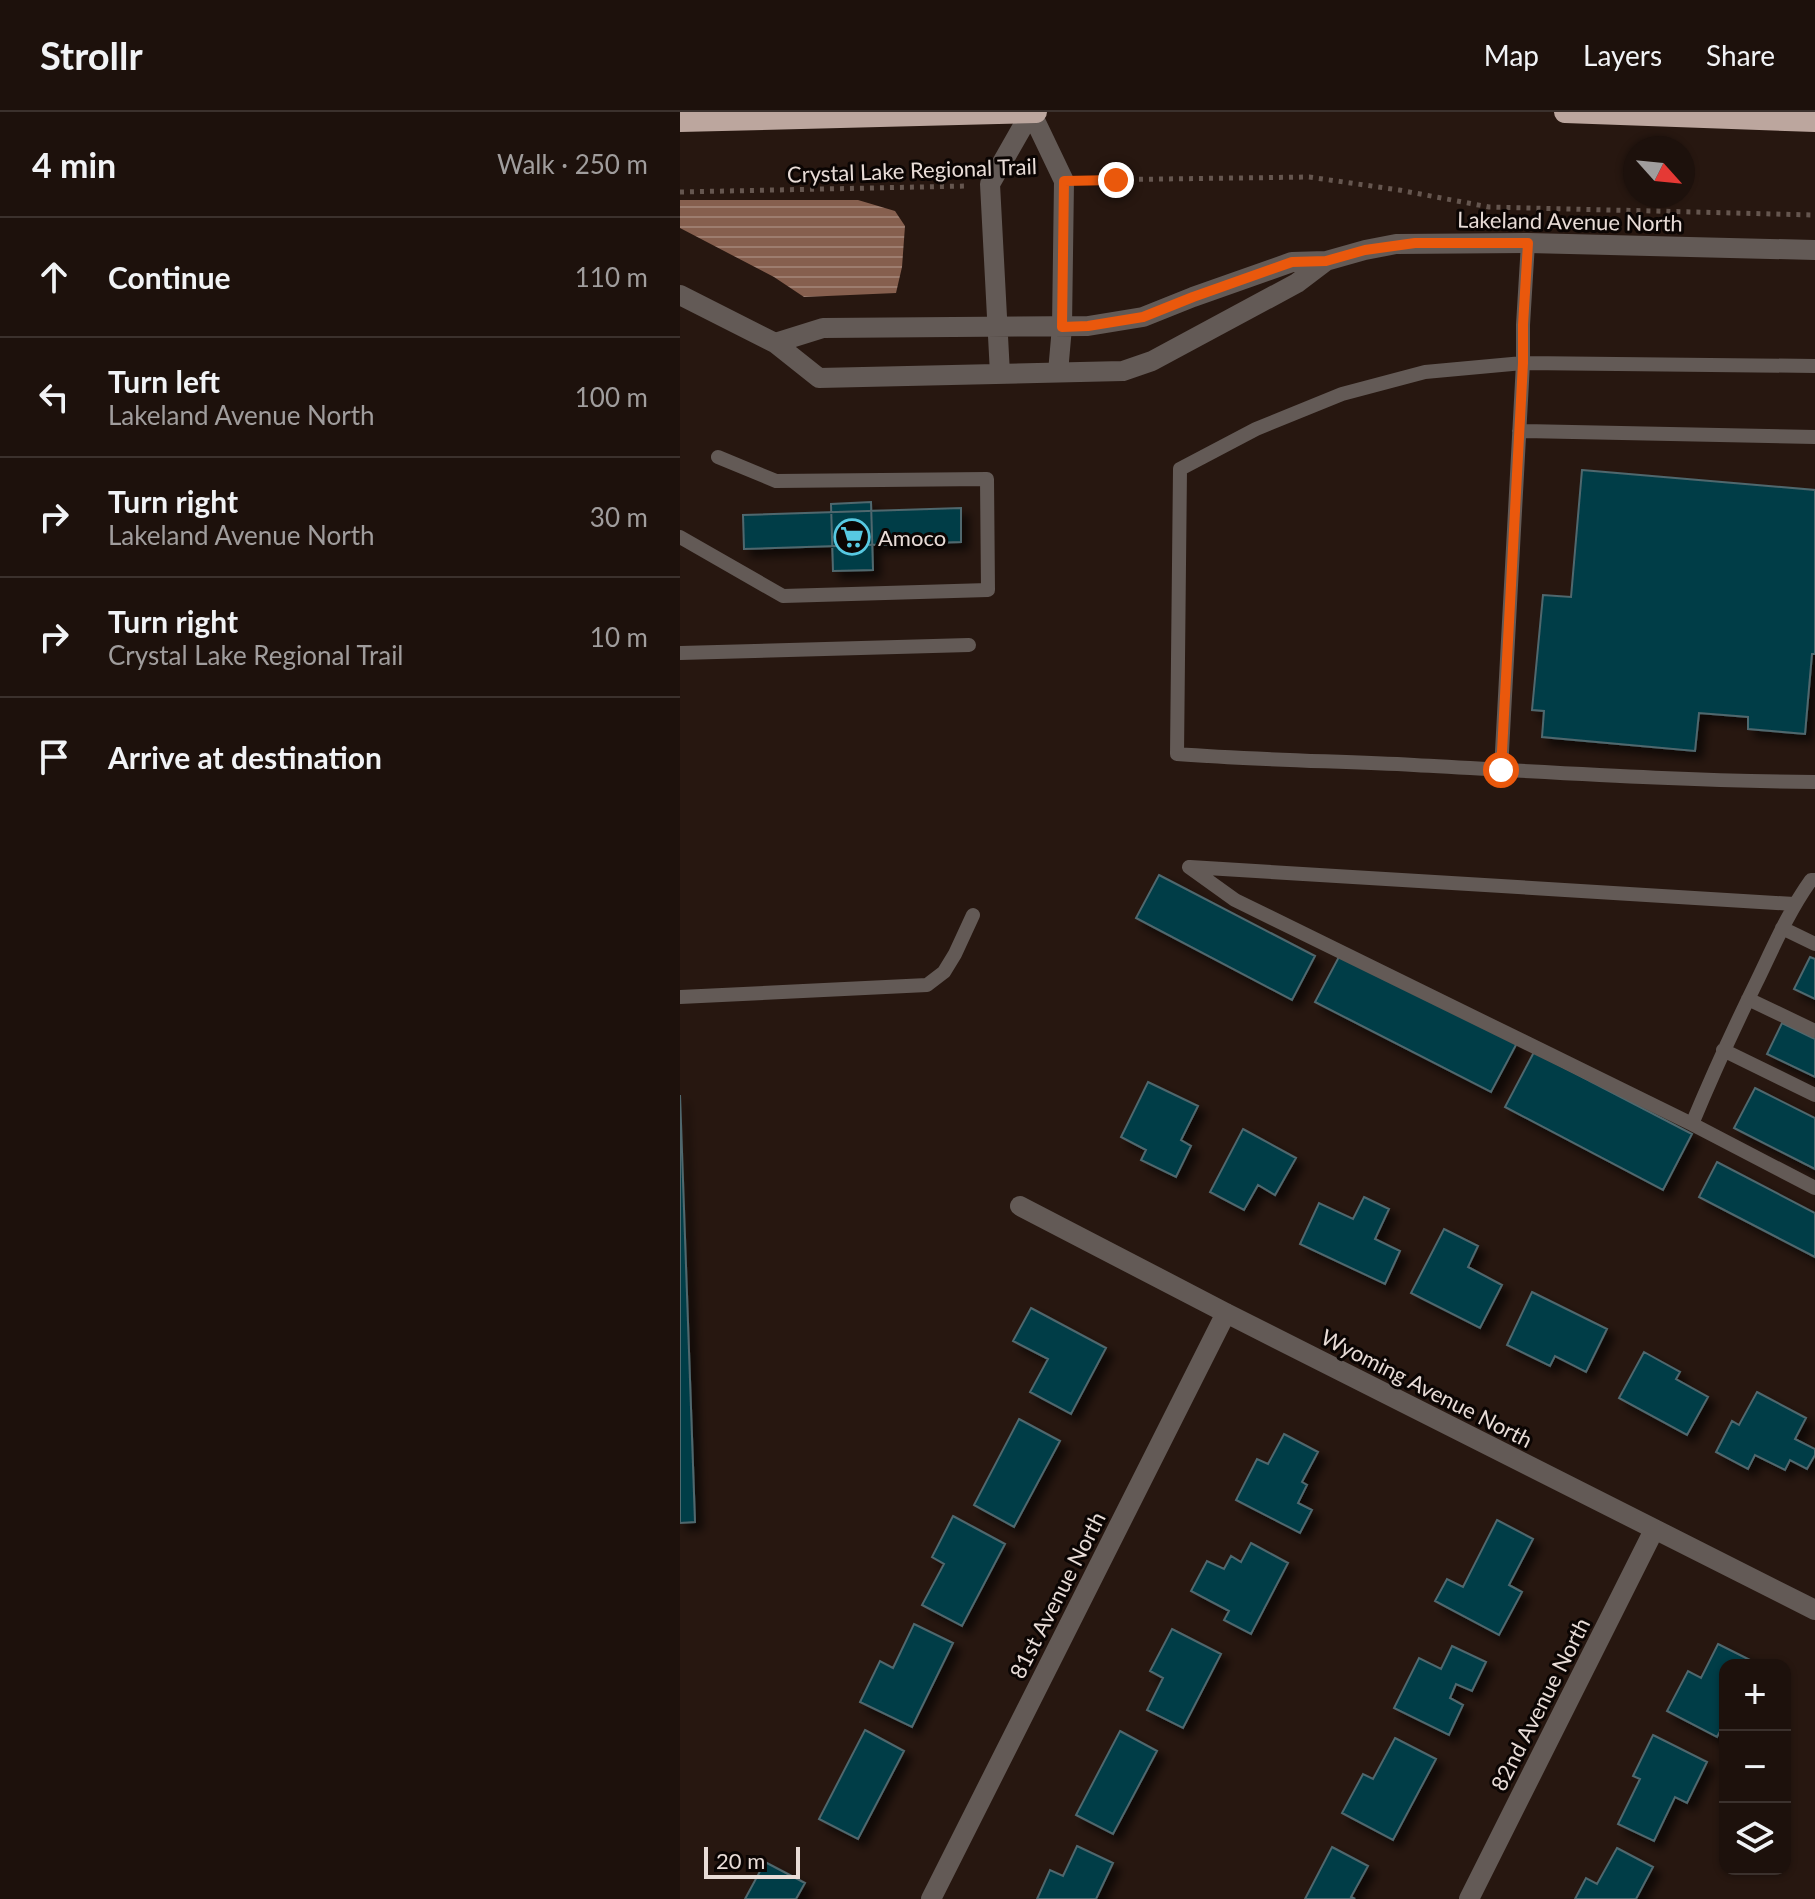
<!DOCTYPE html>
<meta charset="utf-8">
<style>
:root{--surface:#1d110c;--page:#2a1f1a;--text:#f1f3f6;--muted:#a09d9d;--line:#3b312d}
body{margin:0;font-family:Lato,sans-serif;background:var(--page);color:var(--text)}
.controls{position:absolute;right:24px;bottom:24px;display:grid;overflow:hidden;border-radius:16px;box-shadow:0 2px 6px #0004}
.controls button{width:72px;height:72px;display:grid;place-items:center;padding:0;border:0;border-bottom:2px solid var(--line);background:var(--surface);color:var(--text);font:40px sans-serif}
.compass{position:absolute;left:943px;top:24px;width:72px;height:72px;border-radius:50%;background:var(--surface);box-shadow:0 2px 6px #0004;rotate:117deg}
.scale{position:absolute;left:24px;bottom:20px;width:96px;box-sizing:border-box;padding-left:8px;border:4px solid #e8dcd7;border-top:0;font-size:22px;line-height:28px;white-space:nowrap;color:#e8dcd7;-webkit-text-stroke:6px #0b0503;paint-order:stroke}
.stop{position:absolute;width:24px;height:24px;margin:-18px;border:6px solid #ea580c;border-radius:50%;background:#fff}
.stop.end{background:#ea580c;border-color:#fff;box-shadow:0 2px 8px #0008}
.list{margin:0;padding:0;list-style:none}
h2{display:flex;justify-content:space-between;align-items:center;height:104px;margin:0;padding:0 32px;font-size:34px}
h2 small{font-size:26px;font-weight:400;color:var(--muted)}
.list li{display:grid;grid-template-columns:52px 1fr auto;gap:24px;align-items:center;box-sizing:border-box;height:120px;padding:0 32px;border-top:2px solid var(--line)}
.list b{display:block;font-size:30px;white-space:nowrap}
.list p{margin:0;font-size:26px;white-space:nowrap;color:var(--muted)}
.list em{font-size:26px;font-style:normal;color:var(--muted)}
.icon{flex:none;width:44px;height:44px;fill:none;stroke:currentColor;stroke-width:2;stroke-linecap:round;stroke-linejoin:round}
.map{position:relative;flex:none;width:1135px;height:1787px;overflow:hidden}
header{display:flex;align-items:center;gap:48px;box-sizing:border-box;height:112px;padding:0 40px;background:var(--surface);border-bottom:2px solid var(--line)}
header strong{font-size:38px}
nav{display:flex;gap:44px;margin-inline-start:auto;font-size:28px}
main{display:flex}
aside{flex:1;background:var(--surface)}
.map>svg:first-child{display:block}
.water{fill:url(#water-rules)}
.building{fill:#023c47;stroke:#50686e;stroke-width:2;filter:url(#shadow)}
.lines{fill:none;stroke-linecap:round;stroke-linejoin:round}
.path{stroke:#65564f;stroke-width:5;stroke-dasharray:4 6;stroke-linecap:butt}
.service{stroke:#635a56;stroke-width:14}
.minor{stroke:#635a56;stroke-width:20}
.tertiary{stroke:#635a56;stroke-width:20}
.trunk{stroke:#bca69e;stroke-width:22}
.route{stroke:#ea580c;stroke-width:10}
.labels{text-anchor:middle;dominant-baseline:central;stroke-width:6;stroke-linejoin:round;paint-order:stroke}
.street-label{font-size:22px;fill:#e8dcd7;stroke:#0b0503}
.poi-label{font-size:22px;fill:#e8dcd7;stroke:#0b0503;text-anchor:start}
</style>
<header>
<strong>Strollr</strong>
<nav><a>Map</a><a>Layers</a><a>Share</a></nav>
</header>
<main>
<aside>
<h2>4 min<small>Walk · 250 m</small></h2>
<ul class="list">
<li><svg class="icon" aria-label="ahead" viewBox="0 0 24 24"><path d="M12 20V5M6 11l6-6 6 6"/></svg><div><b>Continue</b></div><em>110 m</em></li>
<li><svg class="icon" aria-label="left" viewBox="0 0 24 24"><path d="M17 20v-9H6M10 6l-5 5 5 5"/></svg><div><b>Turn left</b><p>Lakeland Avenue North</p></div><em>100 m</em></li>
<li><svg class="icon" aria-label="right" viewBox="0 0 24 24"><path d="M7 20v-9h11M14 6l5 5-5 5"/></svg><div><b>Turn right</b><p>Lakeland Avenue North</p></div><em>30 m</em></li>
<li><svg class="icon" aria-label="right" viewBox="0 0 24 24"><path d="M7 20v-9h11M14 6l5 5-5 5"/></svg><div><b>Turn right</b><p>Crystal Lake Regional Trail</p></div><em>10 m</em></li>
<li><svg class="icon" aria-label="arrive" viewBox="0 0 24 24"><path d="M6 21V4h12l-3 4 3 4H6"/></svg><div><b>Arrive at destination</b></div></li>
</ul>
</aside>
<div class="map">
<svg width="1135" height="1787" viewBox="0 0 1135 1787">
<defs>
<pattern id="water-rules" width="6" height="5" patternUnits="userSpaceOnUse" patternTransform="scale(2)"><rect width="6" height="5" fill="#865f4e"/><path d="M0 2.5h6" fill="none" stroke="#9d7d6f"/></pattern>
<filter id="shadow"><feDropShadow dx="7" dy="7" stdDeviation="4" flood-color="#0009"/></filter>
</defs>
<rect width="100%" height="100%" fill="#271710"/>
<path class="water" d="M0,88H178L215,99L225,114L222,155L216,181L124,185L94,165L0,116Z"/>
<path class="building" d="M902,358L1135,378V542H1132L1125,622L1068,617V605L1019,601L1015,639L862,625L864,599L852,598L863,483L891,485Z
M191,390L193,458L153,459L151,392Z
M281,396V430L64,437L63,403Z
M479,763L635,844L612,888L456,806Z
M661,841L837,931L811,980L635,890Z
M1130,845L1135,847V887L1114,877Z
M1102,911L1135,927V965L1087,942Z
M854,940L1012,1022L983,1078L825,995Z
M468,970L518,994L501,1028L511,1034L496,1065L461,1048L466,1038L441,1025Z
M1075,976L1135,1006V1057L1054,1016Z
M0,983L15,1410L0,1411Z
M563,1017L616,1046L595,1083L578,1073L564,1098L530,1080Z
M1037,1050L1135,1101V1145L1019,1085Z
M684,1085L709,1097L695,1127L720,1139L705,1172L620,1132L639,1091L673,1107Z
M764,1117L798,1134L788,1155L822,1173L800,1216L731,1181Z
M852,1180L927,1217L906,1260L875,1244L870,1254L827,1233Z
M351,1196L426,1236L391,1302L350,1280L368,1247L333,1229Z
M964,1240L1000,1260L996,1267L1028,1285L1007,1323L939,1286Z
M1077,1280L1126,1306L1115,1327L1135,1337V1343L1127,1357L1110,1348L1105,1358L1075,1343L1068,1357L1036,1340L1052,1309L1059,1313Z
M339,1307L380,1329L334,1415L294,1393Z
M604,1322L638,1340L622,1370L627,1373L618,1391L632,1398L620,1421L556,1388L577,1347L588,1352Z
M273,1404L325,1432L282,1514L242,1493L264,1452L252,1445Z
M817,1408L853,1427L829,1473L842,1480L819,1523L755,1489L767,1467L783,1475Z
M571,1431L608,1451L571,1522L544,1508L549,1499L511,1479L527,1449L544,1457L551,1444L561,1450Z
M234,1512L273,1531L232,1615L180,1590L200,1549L213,1556Z
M492,1517L541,1542L503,1616L467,1598L483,1566L470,1559Z
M1038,1532L1076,1551L1075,1553H1045V1610L1037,1625L987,1599L1008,1559L1021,1566Z
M772,1534L806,1550L792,1579L776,1572L770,1586L783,1593L769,1623L714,1596L739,1546L761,1557Z
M185,1618L224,1639L178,1727L139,1707Z
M440,1619L477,1639L433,1722L396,1703Z
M973,1623L1027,1650L1007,1691L995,1685L974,1729L938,1712L960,1667L953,1664Z
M715,1626L756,1647L713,1728L662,1701L683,1662L693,1667Z
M397,1734L433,1751L416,1787H357L370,1758L383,1764Z
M652,1735L688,1754L671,1785L675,1787H625Z
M937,1736L973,1755L956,1787H895L906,1766L917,1772Z
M85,1750L125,1771L116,1787H65Z"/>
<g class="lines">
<path class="path" d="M409,68L629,65L719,78L809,95L1135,103
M0,80L287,74"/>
<path class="service" d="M848,131L843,213V251L745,260L662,282L576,317L500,357L497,642C576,648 655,649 734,653C868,660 1001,669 1135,670
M839,319L1135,325
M0,425L103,484L308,478L307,367L96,369L38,345
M0,541L289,533
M821,658L843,251L1135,254
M509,755L555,788L1012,1012C1032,964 1053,918 1076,871C1093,836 1108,800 1131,768H1135
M510,755L1114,792
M1102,816L1135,832
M0,885L247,873L264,860L275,842L293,803
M1068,887L1135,919
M1043,938L1135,983
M1012,1012L1135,1076"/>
<path class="minor" d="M340,1094L546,1201L1135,1498
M251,1787L546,1201
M789,1787L974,1418"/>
<path class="tertiary" d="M351,0L384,69L382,215L378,260
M0,183L95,231L139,266L443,259L472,249L617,171L646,149
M95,231L143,216L408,214L463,205L513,185L612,150L646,149L685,138L716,132L848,131L1135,138
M320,262L310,72L351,0"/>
<path class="trunk" d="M885,0L1135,9
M0,9L356,0"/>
</g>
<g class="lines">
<path class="route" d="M436,68L384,69L382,215L408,214L463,205L513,185L612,150L646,149L685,138L735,131H848L843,213V251L821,658"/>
</g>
<defs>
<symbol id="supermarket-ring" viewBox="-11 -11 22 22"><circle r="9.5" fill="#0b0503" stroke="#57c9e2" stroke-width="1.5"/><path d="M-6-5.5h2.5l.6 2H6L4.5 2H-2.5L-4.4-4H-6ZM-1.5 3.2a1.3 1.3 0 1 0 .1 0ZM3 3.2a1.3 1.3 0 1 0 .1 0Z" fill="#57c9e2"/></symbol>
</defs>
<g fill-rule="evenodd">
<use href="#supermarket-ring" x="152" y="405" width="40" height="40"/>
</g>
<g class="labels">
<g class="street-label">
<text transform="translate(232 58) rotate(-2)">Crystal Lake Regional Trail</text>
<text transform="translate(890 109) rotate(1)">Lakeland Avenue North</text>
<text transform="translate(747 1276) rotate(27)">Wyoming Avenue North</text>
<text transform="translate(377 1483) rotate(-63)">81st Avenue North</text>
<text transform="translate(860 1592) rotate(-63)">82nd Avenue North</text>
</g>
<g class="poi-label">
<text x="198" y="425">Amoco</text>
</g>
</g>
</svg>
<div class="controls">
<button>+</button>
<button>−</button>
<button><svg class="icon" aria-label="layers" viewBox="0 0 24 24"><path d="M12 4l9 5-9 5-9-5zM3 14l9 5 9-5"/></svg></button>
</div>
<svg class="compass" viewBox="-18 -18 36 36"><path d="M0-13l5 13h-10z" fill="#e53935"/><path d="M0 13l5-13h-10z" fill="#a09d9d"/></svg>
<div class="scale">20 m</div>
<div class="stop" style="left:821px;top:658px"></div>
<div class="stop end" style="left:436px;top:68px"></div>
</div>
</main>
